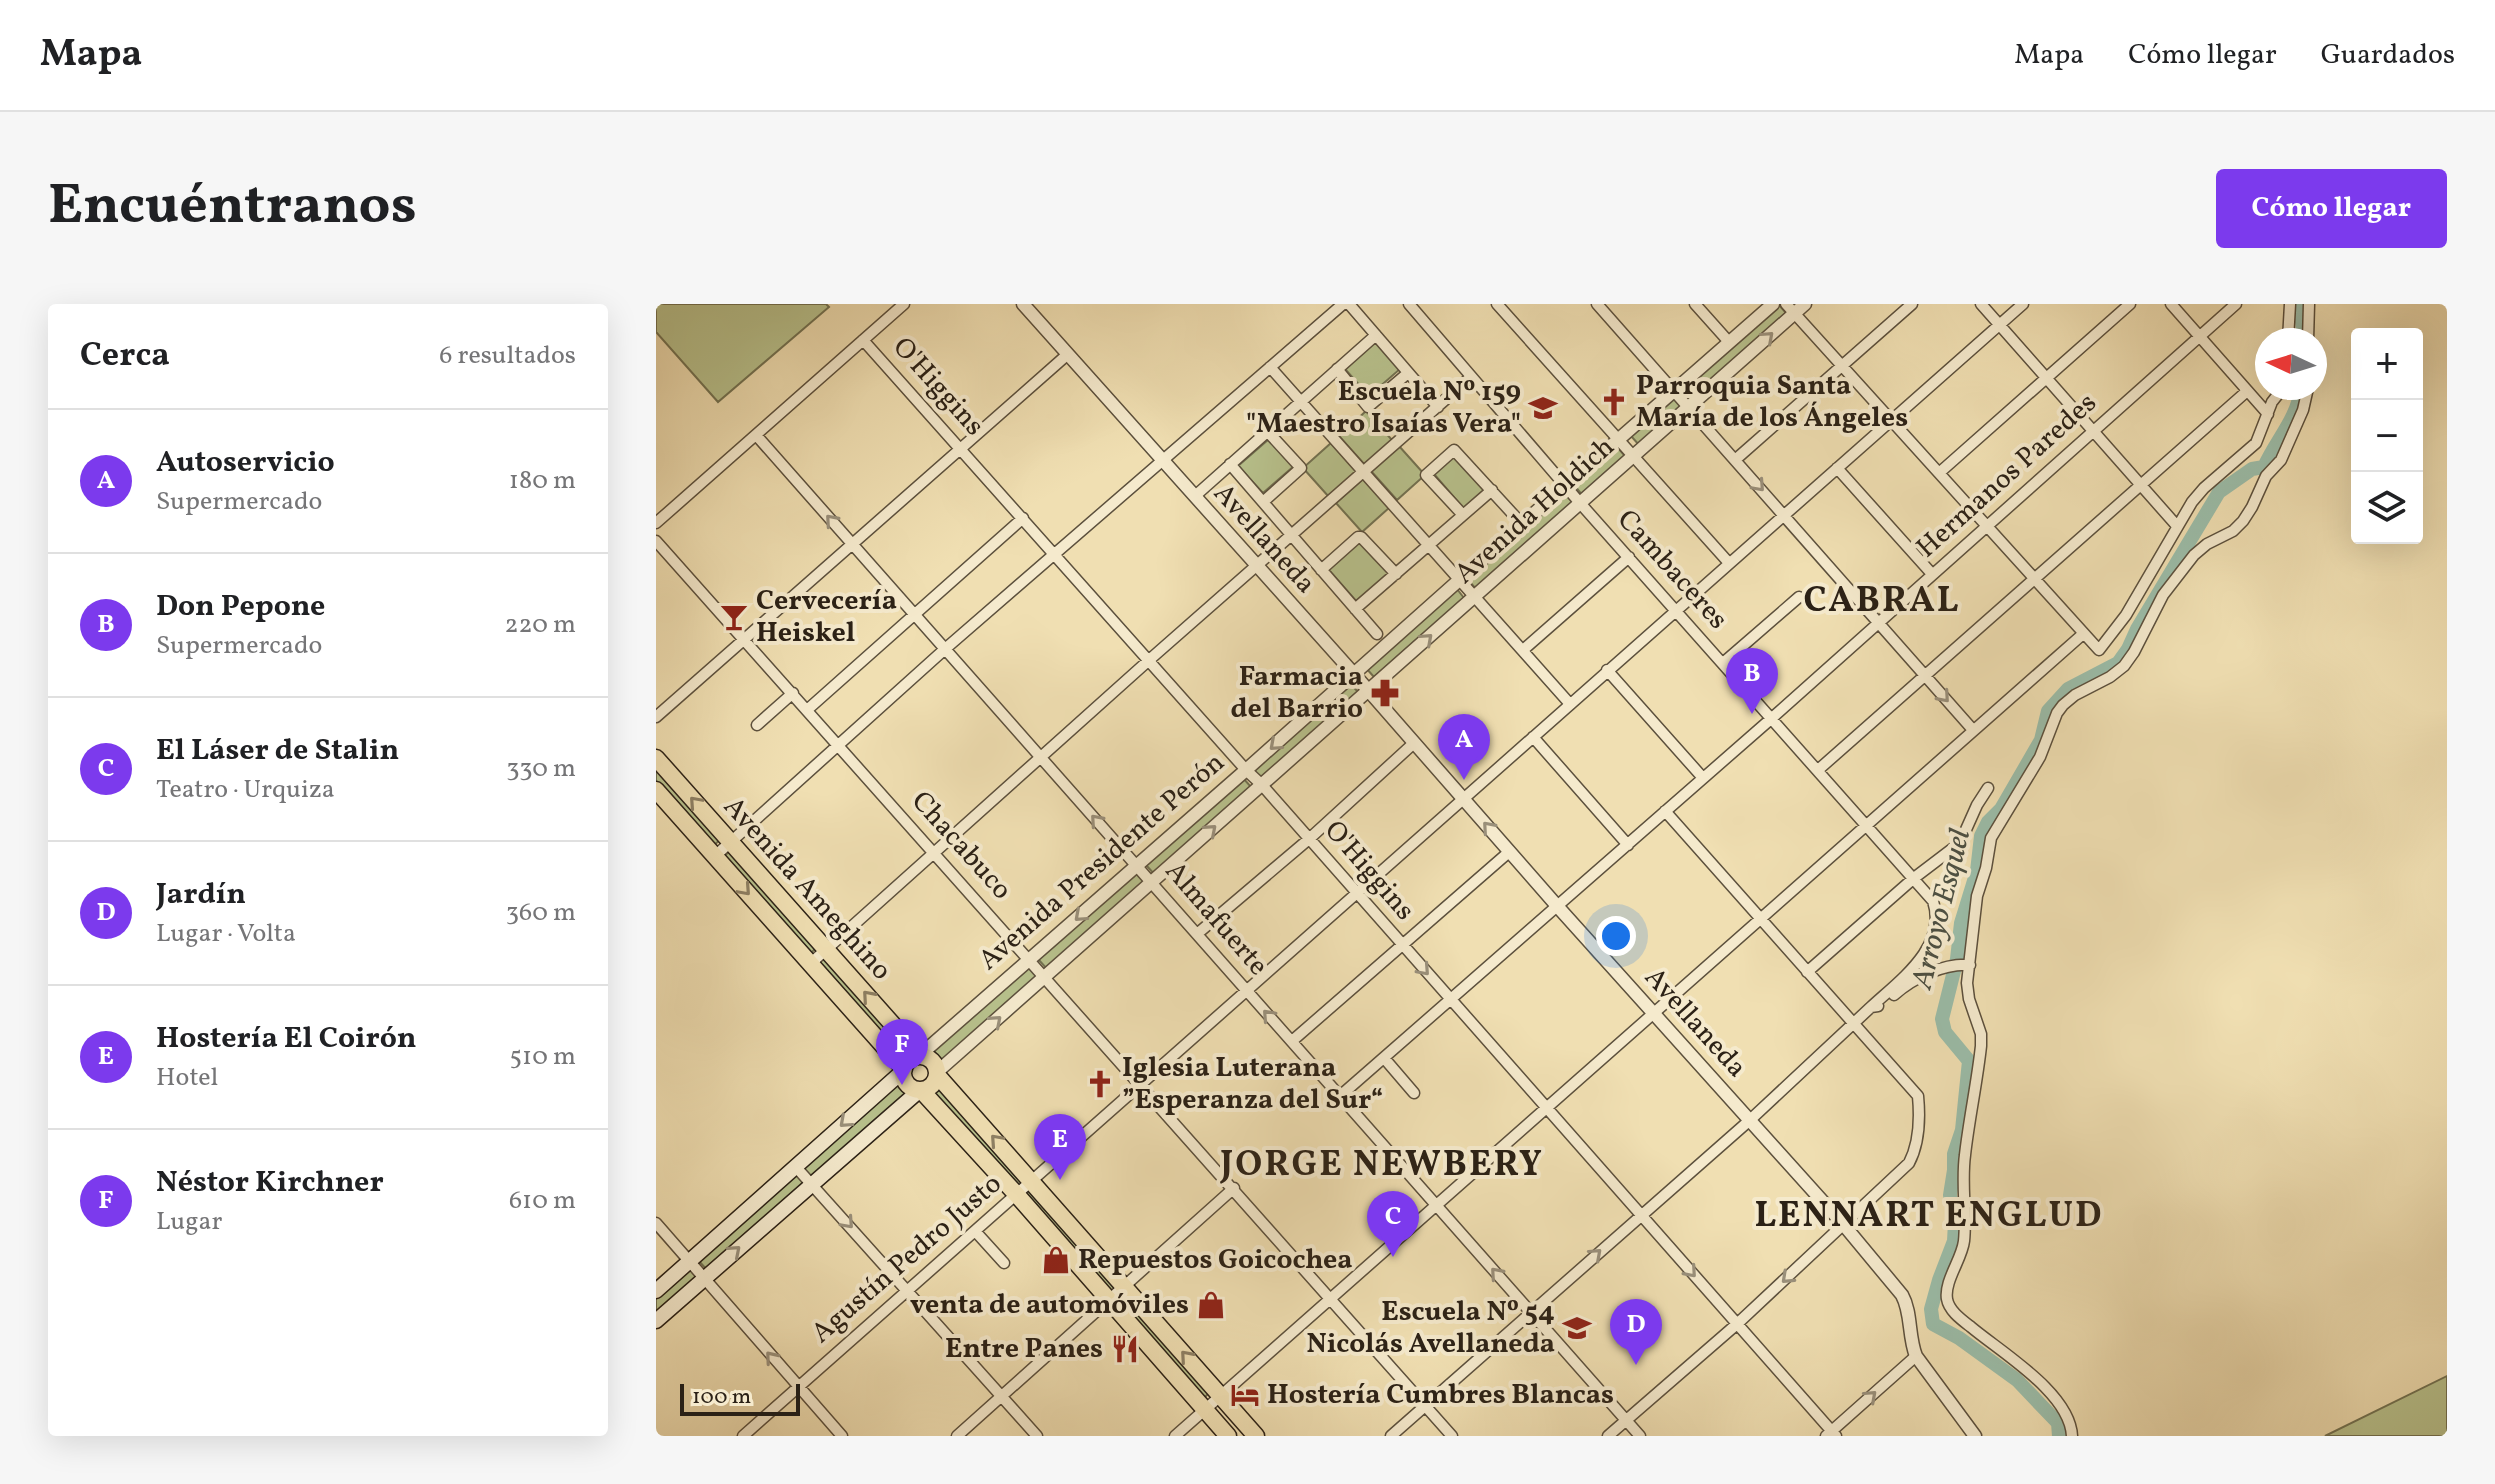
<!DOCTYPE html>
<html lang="es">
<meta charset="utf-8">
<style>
:root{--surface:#fff;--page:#f6f6f6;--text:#202124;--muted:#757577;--line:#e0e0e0;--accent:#7c3aed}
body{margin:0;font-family:Vollkorn,serif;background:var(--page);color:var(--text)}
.controls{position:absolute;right:24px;top:24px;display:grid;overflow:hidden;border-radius:8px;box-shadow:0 8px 32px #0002}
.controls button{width:72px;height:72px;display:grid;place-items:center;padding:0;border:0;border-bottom:2px solid var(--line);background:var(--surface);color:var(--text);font:40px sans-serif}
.compass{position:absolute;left:1599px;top:24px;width:72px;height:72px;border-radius:50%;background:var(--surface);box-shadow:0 8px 32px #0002;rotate:274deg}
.scale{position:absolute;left:24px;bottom:20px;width:120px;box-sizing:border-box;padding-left:8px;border:4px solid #2b2116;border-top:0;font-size:22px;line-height:28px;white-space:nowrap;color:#2b2116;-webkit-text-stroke:6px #f5eacd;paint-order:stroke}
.you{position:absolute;left:960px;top:632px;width:28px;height:28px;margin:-20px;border:6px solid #fff;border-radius:50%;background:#1a73e8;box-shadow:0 0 0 12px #1a73e833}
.badge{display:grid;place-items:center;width:52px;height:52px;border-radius:50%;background:var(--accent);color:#fff;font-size:26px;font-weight:700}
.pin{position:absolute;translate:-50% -66px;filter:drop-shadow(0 2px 4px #0008)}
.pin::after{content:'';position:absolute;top:42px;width:28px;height:24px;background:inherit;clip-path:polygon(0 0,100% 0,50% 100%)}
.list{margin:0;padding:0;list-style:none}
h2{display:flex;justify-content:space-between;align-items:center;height:104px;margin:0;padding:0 32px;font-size:34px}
h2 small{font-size:26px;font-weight:400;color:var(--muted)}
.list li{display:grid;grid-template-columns:52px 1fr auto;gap:24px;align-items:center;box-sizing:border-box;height:144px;padding:0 32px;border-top:2px solid var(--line)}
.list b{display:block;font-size:30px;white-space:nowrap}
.list p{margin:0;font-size:26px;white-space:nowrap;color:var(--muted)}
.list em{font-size:26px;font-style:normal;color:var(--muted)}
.icon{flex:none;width:44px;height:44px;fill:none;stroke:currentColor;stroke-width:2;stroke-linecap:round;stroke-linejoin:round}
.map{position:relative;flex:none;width:1791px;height:1132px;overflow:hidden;border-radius:8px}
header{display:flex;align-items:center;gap:48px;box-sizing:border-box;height:112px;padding:0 40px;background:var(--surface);border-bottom:2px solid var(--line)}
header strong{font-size:38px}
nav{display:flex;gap:44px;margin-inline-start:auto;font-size:28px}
.intro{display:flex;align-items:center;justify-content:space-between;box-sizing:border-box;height:192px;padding:0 48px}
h1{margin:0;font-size:56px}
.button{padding:20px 36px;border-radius:8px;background:var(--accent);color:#fff;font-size:28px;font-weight:700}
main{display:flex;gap:48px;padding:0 48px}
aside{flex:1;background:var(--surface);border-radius:8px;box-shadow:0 8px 32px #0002}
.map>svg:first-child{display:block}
.green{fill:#b8c28d;stroke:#727252;stroke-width:2}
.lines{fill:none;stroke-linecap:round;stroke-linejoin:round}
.river{stroke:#9bbda9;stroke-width:14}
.minor-casing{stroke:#5c503d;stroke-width:13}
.tertiary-casing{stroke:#5c503d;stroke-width:15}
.secondary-casing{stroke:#2b2116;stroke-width:17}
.trunk-casing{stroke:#2b2116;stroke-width:19}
.minor{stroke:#f5eacd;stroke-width:10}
.tertiary{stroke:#f5eacd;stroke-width:12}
.secondary{stroke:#f5eacd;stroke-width:14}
.trunk{stroke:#f0dfb2;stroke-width:16}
.oneway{stroke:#9a907b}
.oneway2{stroke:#8e8064}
.labels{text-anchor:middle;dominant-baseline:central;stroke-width:8;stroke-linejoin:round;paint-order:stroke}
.poi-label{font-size:28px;font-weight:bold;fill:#2b2116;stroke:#f5eacd;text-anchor:start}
.street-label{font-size:28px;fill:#2b2116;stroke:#f5eacd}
.water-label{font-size:30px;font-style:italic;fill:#4d5042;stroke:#f5eacd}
.district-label{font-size:36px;font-weight:bold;letter-spacing:2px;fill:#2b2116;stroke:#f5eacd}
</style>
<header>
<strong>Mapa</strong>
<nav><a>Mapa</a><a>Cómo llegar</a><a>Guardados</a></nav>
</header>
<div class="intro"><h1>Encuéntranos</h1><a class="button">Cómo llegar</a></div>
<main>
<aside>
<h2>Cerca<small>6 resultados</small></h2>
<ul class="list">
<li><span class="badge">A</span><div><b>Autoservicio</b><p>Supermercado</p></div><em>180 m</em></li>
<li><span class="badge">B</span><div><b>Don Pepone</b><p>Supermercado</p></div><em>220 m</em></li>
<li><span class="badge">C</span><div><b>El Láser de Stalin</b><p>Teatro · Urquiza</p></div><em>330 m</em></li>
<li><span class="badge">D</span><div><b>Jardín</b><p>Lugar · Volta</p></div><em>360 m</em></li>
<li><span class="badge">E</span><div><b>Hostería El Coirón</b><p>Hotel</p></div><em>510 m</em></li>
<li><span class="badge">F</span><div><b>Néstor Kirchner</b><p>Lugar</p></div><em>610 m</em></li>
</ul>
</aside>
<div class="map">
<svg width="1791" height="1132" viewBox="0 0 1791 1132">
<rect width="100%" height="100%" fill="#f0dfb2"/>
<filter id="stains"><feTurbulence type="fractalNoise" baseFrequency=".0025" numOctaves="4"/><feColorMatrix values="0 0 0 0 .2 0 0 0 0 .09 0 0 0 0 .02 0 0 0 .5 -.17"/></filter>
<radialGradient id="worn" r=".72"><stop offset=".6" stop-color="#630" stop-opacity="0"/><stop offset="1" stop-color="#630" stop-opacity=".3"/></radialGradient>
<path class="green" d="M0,0H170L173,3L62,98L0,28Z
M1122,0L1131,10L1034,97L1025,87Z
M720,37L744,65L713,92L689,65Z
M1018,93L1027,104L984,142L975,132Z
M710,107L736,136L709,161L683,132Z
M613,135L638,162L607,189L582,162Z
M675,139L701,168L673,193L647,164Z
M743,142L769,171L741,196L715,167Z
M961,143L970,153L927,192L918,181Z
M799,151L830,186L808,205L778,170Z
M708,174L734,203L706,228L680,199Z
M910,188L919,199L821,286L812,276Z
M705,236L734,269L701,298L672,265Z
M801,285L808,294L718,373L710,364Z
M693,378L702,388L605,476L596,465Z
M0,461L65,535L57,542L0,477Z
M587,474L596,484L499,571L490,561Z
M74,547L161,643L154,650L66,554Z
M480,567L489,578L391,665L382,655Z
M168,653L255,749L248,756L161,660Z
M373,661L382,671L284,758L275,748Z
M245,776L254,786L156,874L147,864Z
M282,780L370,876L363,883L275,787Z
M139,868L148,879L51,966L42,956Z
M375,885L462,981L455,988L368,891Z
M33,963L42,973L0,1011V993Z
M467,992L554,1088L547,1095L460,998Z
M1791,1072V1132H1669Z"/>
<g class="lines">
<path class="river" d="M1644,0L1648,36
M1403,1132L1402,1119L1361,1076L1303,1034L1277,1020L1275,1005L1283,976L1298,937L1299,918L1294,891L1298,866V850L1306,826L1313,757L1289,728L1286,715L1301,655L1305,619L1321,567L1325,532L1332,518L1345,505L1385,436L1392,407L1412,385L1462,359L1472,345L1481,325L1563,188L1596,165L1608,163C1620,136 1642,114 1645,84"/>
<defs>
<path id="minor" d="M693,0L782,103
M753,0L924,199L1277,597C1292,643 1244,676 1215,703
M841,0L1073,259
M941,0L1317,426
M1039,0L1073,38
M1130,0L1443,346L1470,311L1536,198L1548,184L1600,139L1616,98L1627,84
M1325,0L1521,222
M1515,0L1612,110
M207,36L590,466L606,481L1180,1132
M1632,36L1634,0
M1652,36L1653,0
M614,63L914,400
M681,65L712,103L752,69
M100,131L984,1132
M1079,156L1256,0
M574,160L721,330
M1181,164L1276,270
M1283,169L1474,0
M539,192L720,31
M607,198L645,164L611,127
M807,211L770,171L798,146L866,220
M0,219L248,0
M0,237L796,1132
M665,266L702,233H705L740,270
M699,305L836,186
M867,346L973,253
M1067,359L1143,293
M951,366L1047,474
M151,406L367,214
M0,413L412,50
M101,421L137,389
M877,433L972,541
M1162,466L1590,88
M59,552L289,345L687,0
M541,630L653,535L758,439
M154,660L492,357L815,73
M1151,668L1258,574L1304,539L1321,501L1332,484
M1238,691C1257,674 1288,659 1314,661
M636,737L853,548
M728,754L758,789
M684,792L1116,414L1580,0
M139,862L381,1132
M0,919L186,1132
M319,927L348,959
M87,1132L1367,0
M301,1132L578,884
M519,1132L1427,330
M735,1132L1094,816L1215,703L1222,702
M952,1132L1081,1020L1253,859C1263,840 1264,813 1262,792L1009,507
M1170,1132L1260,1052
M1416,1132C1414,1089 1346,1049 1315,1023C1306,1016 1293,1007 1291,995C1288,977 1306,955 1308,937C1311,909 1305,880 1309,851C1313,815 1321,779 1325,742V730L1313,695L1311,679L1321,592L1330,564L1335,534L1384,453L1401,409L1407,401L1419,391L1454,373L1468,362L1478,348L1507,291L1538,251L1551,240L1577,227L1587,217L1596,203L1610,172L1625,156L1647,106L1652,84"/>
<path id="tertiary" d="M367,0L698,370L902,603L1187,920L1246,991C1256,1009 1252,1032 1260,1052L1319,1132
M263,752L590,466L866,220L1117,0
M281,768L1149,0"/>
<path id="secondary" d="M0,987L247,767
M0,1017L264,786"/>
<path id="trunk" d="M0,454L254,740L261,752
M0,486L248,765
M247 769a17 17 0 1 1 34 0a17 17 0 1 1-34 0Z
M281,771L600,1132
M265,786L361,891L572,1132"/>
</defs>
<use href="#minor" class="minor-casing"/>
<use href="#tertiary" class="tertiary-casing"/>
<use href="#secondary" class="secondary-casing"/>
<use href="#trunk" class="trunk-casing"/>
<use href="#minor" class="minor"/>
<use href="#tertiary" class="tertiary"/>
<use href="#secondary" class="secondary"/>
<use href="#trunk" class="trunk"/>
</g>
<defs><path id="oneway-chevron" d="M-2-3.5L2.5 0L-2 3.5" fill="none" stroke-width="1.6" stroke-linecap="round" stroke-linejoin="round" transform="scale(2)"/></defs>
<g class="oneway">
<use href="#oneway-chevron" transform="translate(1112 33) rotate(-42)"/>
<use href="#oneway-chevron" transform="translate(1103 182) rotate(48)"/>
<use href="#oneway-chevron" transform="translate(175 216) rotate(-131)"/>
<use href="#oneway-chevron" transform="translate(771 335) rotate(-42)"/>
<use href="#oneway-chevron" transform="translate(1288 393) rotate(49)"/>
<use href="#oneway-chevron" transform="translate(619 441) rotate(138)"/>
<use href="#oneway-chevron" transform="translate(440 516) rotate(-131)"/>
<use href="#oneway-chevron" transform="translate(832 523) rotate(-131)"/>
<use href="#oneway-chevron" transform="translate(555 526) rotate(-41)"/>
<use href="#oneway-chevron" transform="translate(424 612) rotate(138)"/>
<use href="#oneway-chevron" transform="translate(768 666) rotate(48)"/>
<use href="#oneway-chevron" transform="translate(612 711) rotate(-132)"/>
<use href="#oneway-chevron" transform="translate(340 717) rotate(-41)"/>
<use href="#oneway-chevron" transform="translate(189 818) rotate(138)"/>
<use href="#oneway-chevron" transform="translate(192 919) rotate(48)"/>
<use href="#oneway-chevron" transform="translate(79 947) rotate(-41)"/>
<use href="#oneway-chevron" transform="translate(940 950) rotate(-42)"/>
<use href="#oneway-chevron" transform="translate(1035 968) rotate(49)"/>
<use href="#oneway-chevron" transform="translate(840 969) rotate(-131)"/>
<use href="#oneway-chevron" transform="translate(1131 974) rotate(137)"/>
<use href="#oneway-chevron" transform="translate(115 1053) rotate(-130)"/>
<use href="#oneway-chevron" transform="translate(1215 1092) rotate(-42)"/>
</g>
<g class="oneway2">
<use href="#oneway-chevron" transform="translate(39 498) rotate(-132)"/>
<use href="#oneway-chevron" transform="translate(89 586) rotate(48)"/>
<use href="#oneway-chevron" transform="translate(212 692) rotate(-131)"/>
<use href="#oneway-chevron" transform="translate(340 836) rotate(-132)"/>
<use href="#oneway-chevron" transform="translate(530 1052) rotate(-131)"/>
</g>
<defs>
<symbol id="church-bare" viewBox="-9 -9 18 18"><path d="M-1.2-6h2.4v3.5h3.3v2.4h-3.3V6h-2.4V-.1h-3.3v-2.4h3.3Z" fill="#8f2418" stroke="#f5eacd" stroke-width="2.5" paint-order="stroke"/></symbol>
<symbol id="school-bare" viewBox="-9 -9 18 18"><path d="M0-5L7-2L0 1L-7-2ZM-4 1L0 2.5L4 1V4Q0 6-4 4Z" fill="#8f2418" stroke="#f5eacd" stroke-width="2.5" paint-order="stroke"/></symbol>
<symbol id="bar-bare" viewBox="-9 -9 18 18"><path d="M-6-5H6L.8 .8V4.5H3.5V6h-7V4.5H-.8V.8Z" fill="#8f2418" stroke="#f5eacd" stroke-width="2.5" paint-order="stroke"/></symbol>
<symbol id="pharmacy-bare" viewBox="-9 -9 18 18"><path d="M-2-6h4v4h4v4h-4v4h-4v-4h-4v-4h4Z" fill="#8f2418" stroke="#f5eacd" stroke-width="2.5" paint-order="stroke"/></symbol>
<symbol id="shop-bare" viewBox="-9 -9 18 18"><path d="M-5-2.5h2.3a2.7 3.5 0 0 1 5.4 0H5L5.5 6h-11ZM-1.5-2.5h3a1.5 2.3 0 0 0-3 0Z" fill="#8f2418" stroke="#f5eacd" stroke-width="2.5" paint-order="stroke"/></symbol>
<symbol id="restaurant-bare" viewBox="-9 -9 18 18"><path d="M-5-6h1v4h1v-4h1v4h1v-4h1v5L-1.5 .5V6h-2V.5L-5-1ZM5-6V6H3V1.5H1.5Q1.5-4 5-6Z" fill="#8f2418" stroke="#f5eacd" stroke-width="2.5" paint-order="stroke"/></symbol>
<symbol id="hotel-bare" viewBox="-9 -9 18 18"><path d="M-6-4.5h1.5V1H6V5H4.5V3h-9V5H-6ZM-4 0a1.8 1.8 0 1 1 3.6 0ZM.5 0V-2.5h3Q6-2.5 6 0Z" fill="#8f2418" stroke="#f5eacd" stroke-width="2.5" paint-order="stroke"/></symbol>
</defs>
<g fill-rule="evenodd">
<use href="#church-bare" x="938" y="78" width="40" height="40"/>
<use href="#school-bare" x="867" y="84" width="40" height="40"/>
<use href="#bar-bare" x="58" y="293" width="40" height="40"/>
<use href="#pharmacy-bare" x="709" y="369" width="40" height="40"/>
<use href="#church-bare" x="424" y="760" width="40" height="40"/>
<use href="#shop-bare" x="380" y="936" width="40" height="40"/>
<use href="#shop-bare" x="535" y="981" width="40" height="40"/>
<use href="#school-bare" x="901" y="1004" width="40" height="40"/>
<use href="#restaurant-bare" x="449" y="1025" width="40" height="40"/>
<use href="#hotel-bare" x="569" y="1071" width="40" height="40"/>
</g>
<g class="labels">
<g class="poi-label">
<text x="980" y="82">Parroquia Santa<tspan x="980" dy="32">María de los Ángeles</tspan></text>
<text x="865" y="88" text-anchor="end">Escuela Nº 159<tspan x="865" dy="32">"Maestro Isaías Vera"</tspan></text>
<text x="100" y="297">Cervecería<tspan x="100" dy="32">Heiskel</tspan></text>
<text x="707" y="373" text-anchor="end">Farmacia<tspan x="707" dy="32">del Barrio</tspan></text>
<text x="466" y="764">Iglesia Luterana<tspan x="466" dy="32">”Esperanza del Sur“</tspan></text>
<text x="422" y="956">Repuestos Goicochea</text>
<text x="533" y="1001" text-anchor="end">venta de automóviles</text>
<text x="899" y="1008" text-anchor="end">Escuela Nº 54<tspan x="899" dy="32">Nicolás Avellaneda</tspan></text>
<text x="447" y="1045" text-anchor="end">Entre Panes</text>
<text x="611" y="1091">Hostería Cumbres Blancas</text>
</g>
<g class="street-label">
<text transform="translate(282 83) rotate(48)">O'Higgins</text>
<text transform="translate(1351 172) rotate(-42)">Hermanos Paredes</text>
<text transform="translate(879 207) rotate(-42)">Avenida Holdich</text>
<text transform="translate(608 235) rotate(48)">Avellaneda</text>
<text transform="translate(1016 266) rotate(48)">Cambaceres</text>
<text transform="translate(305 542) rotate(48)">Chacabuco</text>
<text transform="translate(446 558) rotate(-41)">Avenida Presidente Perón</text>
<text transform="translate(713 567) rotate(49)">O'Higgins</text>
<text transform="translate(151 585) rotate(48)">Avenida Ameghino</text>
<text transform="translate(560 615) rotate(49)">Almafuerte</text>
<text transform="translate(1039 719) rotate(48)">Avellaneda</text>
<text transform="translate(251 955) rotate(-41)">Agustín Pedro Justo</text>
</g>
<g class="water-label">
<text transform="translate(1286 605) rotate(-76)">Arroyo Esquel</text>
</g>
<g class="district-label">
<text x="1226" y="298">CABRAL</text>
<text x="726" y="862">JORGE NEWBERY</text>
<text x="1273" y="913">LENNART ENGLUD</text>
</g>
</g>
<rect width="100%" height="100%" filter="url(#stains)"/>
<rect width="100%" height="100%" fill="url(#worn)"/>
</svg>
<div class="controls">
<button>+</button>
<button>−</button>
<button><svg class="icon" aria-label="layers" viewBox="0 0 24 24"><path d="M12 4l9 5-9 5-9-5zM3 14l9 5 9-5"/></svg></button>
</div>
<svg class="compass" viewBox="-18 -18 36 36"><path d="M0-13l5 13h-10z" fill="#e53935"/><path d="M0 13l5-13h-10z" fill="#757577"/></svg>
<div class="scale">100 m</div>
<div class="you"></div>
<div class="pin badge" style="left:808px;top:476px">A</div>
<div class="pin badge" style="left:1096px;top:410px">B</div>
<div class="pin badge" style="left:737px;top:953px">C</div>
<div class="pin badge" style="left:980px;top:1061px">D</div>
<div class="pin badge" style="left:404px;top:876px">E</div>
<div class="pin badge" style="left:246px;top:781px">F</div>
</div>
</main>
